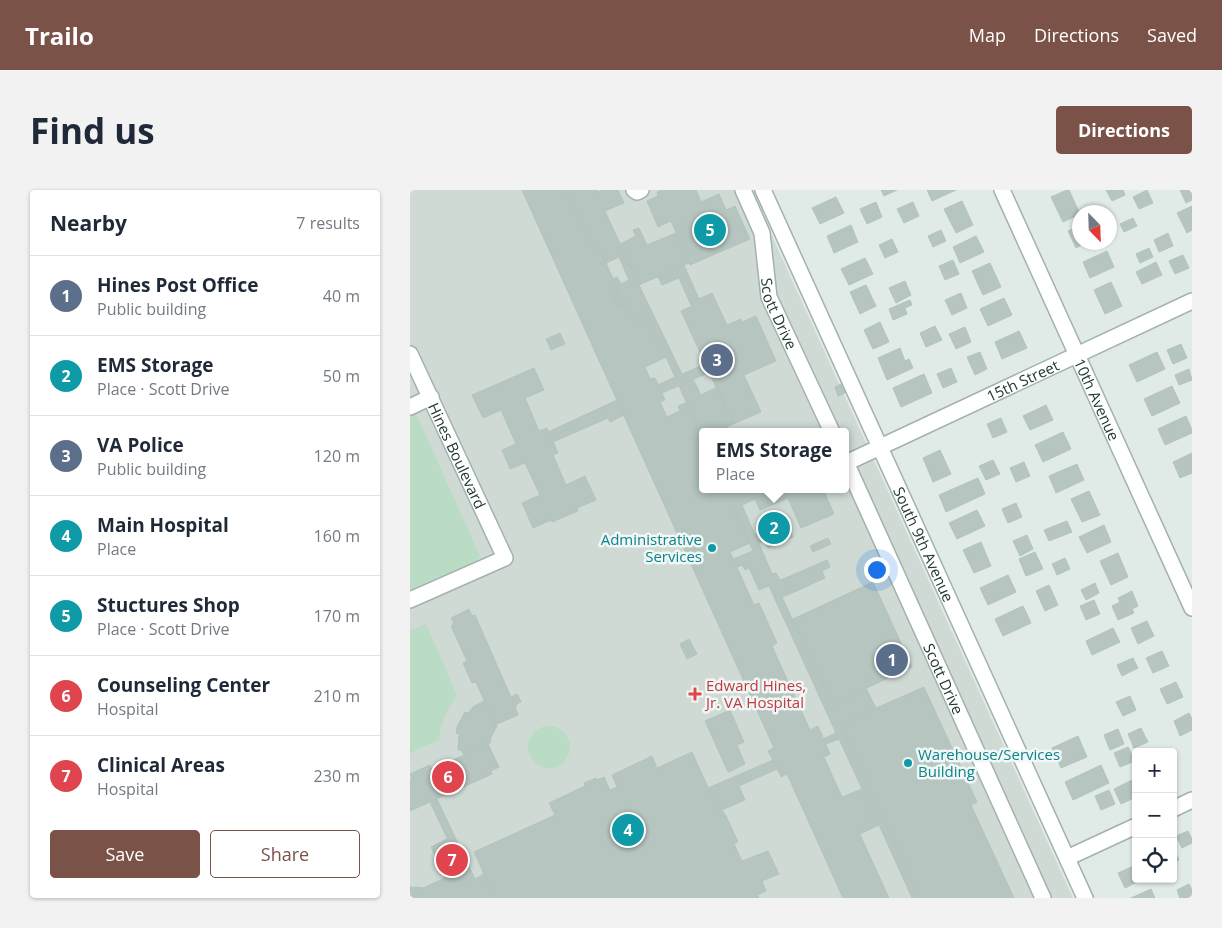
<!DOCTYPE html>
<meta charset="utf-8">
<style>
:root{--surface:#fff;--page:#f2f2f3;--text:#1f2937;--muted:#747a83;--line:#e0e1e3;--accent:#7b5248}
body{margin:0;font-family:"Open Sans",sans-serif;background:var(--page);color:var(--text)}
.controls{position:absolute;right:15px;bottom:15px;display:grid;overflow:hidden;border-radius:5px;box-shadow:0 1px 4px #0004}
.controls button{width:45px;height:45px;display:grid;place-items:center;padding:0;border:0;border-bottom:1px solid var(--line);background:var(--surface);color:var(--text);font:25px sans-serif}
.compass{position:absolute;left:662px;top:15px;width:45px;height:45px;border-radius:50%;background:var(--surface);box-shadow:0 1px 4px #0004;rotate:157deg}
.you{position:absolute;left:466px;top:379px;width:18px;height:18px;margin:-12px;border:4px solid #fff;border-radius:50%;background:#1a73e8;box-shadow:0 0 0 8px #1a73e833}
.badge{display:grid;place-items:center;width:32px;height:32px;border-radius:50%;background:var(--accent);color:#fff;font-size:16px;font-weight:700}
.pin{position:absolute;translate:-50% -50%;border:2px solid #fff;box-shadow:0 1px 5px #0006}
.popup{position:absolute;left:289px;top:238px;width:150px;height:65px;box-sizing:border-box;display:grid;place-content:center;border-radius:5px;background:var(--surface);filter:drop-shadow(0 1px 4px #0005);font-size:16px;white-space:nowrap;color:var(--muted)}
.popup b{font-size:19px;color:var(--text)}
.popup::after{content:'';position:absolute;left:50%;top:100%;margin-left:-10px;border:10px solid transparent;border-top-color:var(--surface)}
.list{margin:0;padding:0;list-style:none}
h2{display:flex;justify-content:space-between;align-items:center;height:65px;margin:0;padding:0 20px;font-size:21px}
h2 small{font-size:16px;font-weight:400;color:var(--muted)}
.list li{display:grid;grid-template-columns:32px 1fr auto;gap:15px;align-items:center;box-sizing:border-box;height:80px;padding:0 20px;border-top:1px solid var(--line)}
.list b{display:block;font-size:19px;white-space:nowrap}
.list p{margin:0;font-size:16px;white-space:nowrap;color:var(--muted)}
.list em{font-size:16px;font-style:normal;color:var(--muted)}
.actions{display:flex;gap:10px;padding:15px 20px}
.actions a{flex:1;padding:11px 0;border:1px solid var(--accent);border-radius:5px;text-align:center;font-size:18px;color:var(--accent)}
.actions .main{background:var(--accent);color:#fff}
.icon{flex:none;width:28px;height:28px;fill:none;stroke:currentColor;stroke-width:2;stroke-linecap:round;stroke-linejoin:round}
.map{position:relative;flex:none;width:782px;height:708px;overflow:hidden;border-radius:5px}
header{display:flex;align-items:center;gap:30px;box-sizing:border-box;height:70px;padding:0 25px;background:var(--accent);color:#fff}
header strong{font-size:24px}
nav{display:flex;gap:28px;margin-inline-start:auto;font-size:18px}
.intro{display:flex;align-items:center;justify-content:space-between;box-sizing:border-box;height:120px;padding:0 30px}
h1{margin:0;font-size:35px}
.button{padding:12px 22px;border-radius:5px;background:var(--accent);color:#fff;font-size:18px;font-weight:700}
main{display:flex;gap:30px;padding:0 30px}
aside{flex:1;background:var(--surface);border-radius:5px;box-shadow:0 1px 4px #0004}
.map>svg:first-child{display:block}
.built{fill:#cfdad5;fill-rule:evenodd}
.green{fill:#badbc4}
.building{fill:#b6c5bf;stroke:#b3c4bd}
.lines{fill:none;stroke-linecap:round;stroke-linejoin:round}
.minor-casing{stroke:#a3b2ad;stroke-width:18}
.minor{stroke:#fff;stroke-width:15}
.culture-dot{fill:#0f9aa8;stroke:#f1f7f4;stroke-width:2}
.health-dot{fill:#e0444e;stroke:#f1f7f4;stroke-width:2}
.labels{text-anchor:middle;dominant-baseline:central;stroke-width:5;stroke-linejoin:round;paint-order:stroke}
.street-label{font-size:15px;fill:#223a34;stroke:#f1f7f4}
.culture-label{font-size:15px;fill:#0d838f;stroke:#f1f7f4;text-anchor:end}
.health-label{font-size:15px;fill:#be3a42;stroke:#f1f7f4;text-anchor:start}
</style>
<header>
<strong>Trailo</strong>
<nav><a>Map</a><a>Directions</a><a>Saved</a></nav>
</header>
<div class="intro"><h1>Find us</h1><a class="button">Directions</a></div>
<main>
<aside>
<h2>Nearby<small>7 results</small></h2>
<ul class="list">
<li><span class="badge" style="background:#5c6f8a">1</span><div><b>Hines Post Office</b><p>Public building</p></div><em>40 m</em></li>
<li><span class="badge" style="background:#0f9aa8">2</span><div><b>EMS Storage</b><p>Place · Scott Drive</p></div><em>50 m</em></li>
<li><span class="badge" style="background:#5c6f8a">3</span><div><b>VA Police</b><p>Public building</p></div><em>120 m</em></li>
<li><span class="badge" style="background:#0f9aa8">4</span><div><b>Main Hospital</b><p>Place</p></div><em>160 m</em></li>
<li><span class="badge" style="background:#0f9aa8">5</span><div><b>Stuctures Shop</b><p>Place · Scott Drive</p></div><em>170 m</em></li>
<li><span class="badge" style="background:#e0444e">6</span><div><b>Counseling Center</b><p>Hospital</p></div><em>210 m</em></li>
<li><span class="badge" style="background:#e0444e">7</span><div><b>Clinical Areas</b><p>Hospital</p></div><em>230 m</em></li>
</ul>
<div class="actions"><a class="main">Save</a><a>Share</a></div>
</aside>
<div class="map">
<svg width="782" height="708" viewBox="0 0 782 708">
<rect width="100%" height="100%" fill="#e0eae6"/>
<path class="built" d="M0,0H341L663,708H0ZM293,242H435V299H293Z"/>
<path class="green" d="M0,223L5,224L9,230L70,366L64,373L0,402Z
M16,434L47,505C37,521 31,530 29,550L0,563V441Z
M118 557a21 21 0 1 1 42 0a21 21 0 1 1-42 0Z"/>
<path class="building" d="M112,0H157L185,64L191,62L196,73L210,104L204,107L208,117L216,114L226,135L238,129L256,167L235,177L240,189L245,188L252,203L255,210L250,212L257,227L270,221L268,216L276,213L293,250V299H315L340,353L320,362L344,415L349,413L367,453L362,456L400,540L408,536L420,564L414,567L432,607L452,599L466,629L447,638L479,708H433L377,584L371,587L363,570L358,561L364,558Z
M157,0H187L188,2L194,0H208L214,13L195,21L229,95L272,184L296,174L300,182L252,203L248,195L265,187L256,167L238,129L226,135L216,114L208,117L204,107L210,104L203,89L207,87L211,94L219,90L209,67L196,73L191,62L185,64Z
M252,0H286L291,12L309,4L316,20L325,16L340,49L280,75L261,31L248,37L237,11L248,6L247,2Z
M471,0H487L474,6Z
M517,0H546L522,11Z
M657,0H659L670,24L653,32L641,7Z
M696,0H713L715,5L702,11Z
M737,0L743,13L729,19L723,7Z
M770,0H782V10L776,13Z
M426,7L434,23L410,34L402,18Z
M552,11L563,35L546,43L534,19Z
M466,12L472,27L457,34L450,19Z
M503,12L509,26L494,33L487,19Z
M782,16V40L777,43L767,23Z
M723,28L727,36L714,42L710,34Z
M441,35L448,52L424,63L417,46Z
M670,36V52H677L666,58L658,41Z
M229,38L237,55L266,43L279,73L229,95L210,54L226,46L223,40Z
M531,40L536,51L523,57L518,46Z
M758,43L763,56L749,62L744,50Z
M566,46L574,62L550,73L543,57Z
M482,49L488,62L475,68L469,55Z
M739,58L743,67L730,73L726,64Z
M697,61L704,77L680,88L673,72Z
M773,65L779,78L765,84L759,71Z
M455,68L463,84L439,95L431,79Z
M543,70L549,84L535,90L529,76Z
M746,72L752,85L732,94L726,82Z
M580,73L591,97L573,105L562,81Z
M274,75L289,109L280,113L269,88L252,95L248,87Z
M495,91L501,105L486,113L479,98Z
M701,92L712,116L695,124L684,100Z
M456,95L466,116L450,124L440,102Z
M302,103L317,135L331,129L332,132L346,126L366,171L334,185L351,222L323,234L271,121L282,116L280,113Z
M551,103L557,118L542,125L535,110Z
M594,108L602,125L578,136L570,119Z
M500,110L502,115L495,118L497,124L483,130L479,119Z
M470,132L479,152L463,159L454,140Z
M525,136L532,150L516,157L510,143Z
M555,137L561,152L546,159L539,144Z
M609,141L617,158L592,169L585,152Z
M150,143L155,154L141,160L136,149Z
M771,154L777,168L763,174L757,160Z
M490,158L495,171L499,169L503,178L477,190L468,168Z
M570,162L577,179L565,185L557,167Z
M747,162L755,179L727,192L719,175Z
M124,178L134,200L115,208L129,241L137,238L148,263L143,265L156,295L175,286L186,310L167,318L168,321L142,332L141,330L123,338L112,313L130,305L115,273L100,279L92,260L106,254L91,220L73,228L62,205Z
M541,178L547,192L533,198L527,184Z
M779,179L782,190L769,195L765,185Z
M514,184L522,203L491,217L483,198Z
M283,189L291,205L307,197L323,234L307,242H293V250L269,196Z
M431,194L435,203L428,206L425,197Z
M762,196L770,213L742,226L734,209Z
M207,210L214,225L200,232L198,228L143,252L138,242Z
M636,215L643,230L620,240L613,226Z
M776,226L782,240V243L755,255L748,239Z
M591,228L597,242L583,248L577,234Z
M653,242L661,259L633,272L625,255Z
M530,260L541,284L523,292L513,268Z
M782,263V283L770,288L763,272Z
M583,270L590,284L576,290L569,276Z
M614,272L620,286L606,292L600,278Z
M667,274L674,290L646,303L639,286Z
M568,288L575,304L536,322L529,305Z
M315,299H322L332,315L345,345L351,343L355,350L349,353L362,384L366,383L370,390L373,389L380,404L372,407L422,514L456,498L466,518L430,534L510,708H502L469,635L450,644L447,638L466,629L429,549L416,554L413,549L426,543L359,396L349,400L339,378L335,380L332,375L327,377L323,369L343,361Z
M324,299H413L424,324L391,338L378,308L350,320L345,309L332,315L323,300Z
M679,301L690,325L672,332L661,309Z
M606,313L612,327L598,333L592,319Z
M567,320L575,336L547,349L539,333Z
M367,325L369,329L374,327L383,347L358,358L347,334Z
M657,331L662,342L639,351L634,340Z
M694,335L701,352L677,363L669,347Z
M617,345L623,359L610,366L603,351Z
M418,348L421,354L403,362L400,356Z
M571,352L581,376L564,383L553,360Z
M625,362L633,379L616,386L609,369Z
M708,363L718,387L701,395L690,371Z
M655,368L660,379L647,385L642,374Z
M417,370L420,377L412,381L415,388L380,404L373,389Z
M598,385L606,402L578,415L570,398Z
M463,392L502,477L422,514L383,429Z
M685,393L689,403L676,410L671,400Z
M639,395L648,415L635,421L626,401Z
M722,401L728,416L722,419L724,423L708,430L702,416L710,412L708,408Z
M684,410L690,424L676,430L670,416Z
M613,416L621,433L593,446L585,429Z
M59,419L62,426L65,425L101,507L107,504L111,512L106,514L107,516L105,517L108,525L85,535L66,492L62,493L53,473L57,471L41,436L44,434L41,428Z
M737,431L744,446L728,454L721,438Z
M703,438L710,452L682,465L676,451Z
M279,449L287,464L277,469L270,454Z
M752,461L759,476L743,483L736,468Z
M723,468L728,478L712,486L707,475Z
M766,492L773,507L757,514L750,499Z
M514,497L567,612L561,615L604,708H510L430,534Z
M720,506L726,520L713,526L706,512Z
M74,511L87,536L81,547L80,553L54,565L51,560H48L49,544L46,543L47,537L55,522L58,523L63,517Z
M320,520L334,552L327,555L335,574L319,582H318L295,531Z
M779,523L782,529V540L770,546L764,531Z
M731,538L738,552L724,558L718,544Z
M708,539L714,554L700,560L694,545Z
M668,546L677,567L651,578L642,558Z
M78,554L89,577L81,581L82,584L0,621V590L2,589L0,584L20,575L22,580Z
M718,557L725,571L710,577L704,563Z
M282,562L312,628L316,626L328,652L324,654L332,671L358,661L369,684L352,691L356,701L347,705L349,708H85L64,662L145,625L139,613L175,596L174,593L186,588L187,590L194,587L200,600L207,597L202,585L242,566L247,578Z
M363,570L367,579L329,596L335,610L312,620L316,626L312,628L298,598Z
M691,575L699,593L663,610L655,592Z
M725,586H726V607L711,614L704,599L726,588Z
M699,600L705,614L691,620L685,606Z
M27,609L44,645L37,648L20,612Z
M778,641L782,649V653L772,658L766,646Z
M44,645L65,689L74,684L85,708H0V696L1,698L5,697L13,698L35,688L21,657Z
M763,658L769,670L763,673Z
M726,675V689H733L715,698L708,683Z
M779,694L782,700V708H770L767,700Z
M741,699L745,708H721Z"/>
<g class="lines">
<defs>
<g id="minor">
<path d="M224,0L227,2L231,0"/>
<path id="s1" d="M333,0L352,43L359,107L422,242"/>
<path id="s2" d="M353,0L675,708"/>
<path id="s3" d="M592,0L782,418"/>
<path id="s4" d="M0,164L95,368L0,410"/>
<path d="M0,217L21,207"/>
<path id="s5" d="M435,270L633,708"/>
<path id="s6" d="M436,273L782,111"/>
<path d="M763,619L782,610"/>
<path d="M657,668L726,636"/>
</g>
</defs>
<use href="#minor" class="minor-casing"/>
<use href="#minor" class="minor"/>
</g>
<g class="culture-dot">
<circle cx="302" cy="358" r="5"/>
<circle cx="498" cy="573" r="5"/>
</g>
<path class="health-dot" d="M282.5 496.5h5v5h5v5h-5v5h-5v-5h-5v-5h5z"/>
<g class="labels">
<g class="street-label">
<text stroke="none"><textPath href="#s1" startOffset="130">Scott Drive</textPath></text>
<text stroke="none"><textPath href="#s6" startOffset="195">15th Street</textPath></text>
<text stroke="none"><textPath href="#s3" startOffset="230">10th Avenue</textPath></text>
<text stroke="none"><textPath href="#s4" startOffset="112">Hines Boulevard</textPath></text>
<text stroke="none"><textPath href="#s2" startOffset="389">South 9th Avenue</textPath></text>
<text stroke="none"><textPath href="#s5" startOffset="240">Scott Drive</textPath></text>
</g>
<g class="culture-label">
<text x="292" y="349">Administrative<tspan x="292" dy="17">Services</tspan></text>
<text x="508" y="564" text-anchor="start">Warehouse/Services<tspan x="508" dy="17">Building</tspan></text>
</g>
<g class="health-label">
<text x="296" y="495">Edward Hines,<tspan x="296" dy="17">Jr. VA Hospital</tspan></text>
</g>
</g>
</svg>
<div class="controls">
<button>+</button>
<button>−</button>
<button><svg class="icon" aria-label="locate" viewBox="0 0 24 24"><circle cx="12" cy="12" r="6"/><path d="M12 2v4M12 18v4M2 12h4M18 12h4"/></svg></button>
</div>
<svg class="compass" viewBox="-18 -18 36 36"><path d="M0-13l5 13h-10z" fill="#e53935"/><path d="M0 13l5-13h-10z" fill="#747a83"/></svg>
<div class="you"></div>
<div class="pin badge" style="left:482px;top:470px;background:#5c6f8a">1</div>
<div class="pin badge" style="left:364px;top:338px;background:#0f9aa8">2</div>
<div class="popup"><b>EMS Storage</b>Place</div>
<div class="pin badge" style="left:307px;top:170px;background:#5c6f8a">3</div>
<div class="pin badge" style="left:218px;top:640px;background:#0f9aa8">4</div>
<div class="pin badge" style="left:300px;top:40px;background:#0f9aa8">5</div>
<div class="pin badge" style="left:38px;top:587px;background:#e0444e">6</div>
<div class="pin badge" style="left:42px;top:670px;background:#e0444e">7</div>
</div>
</main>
